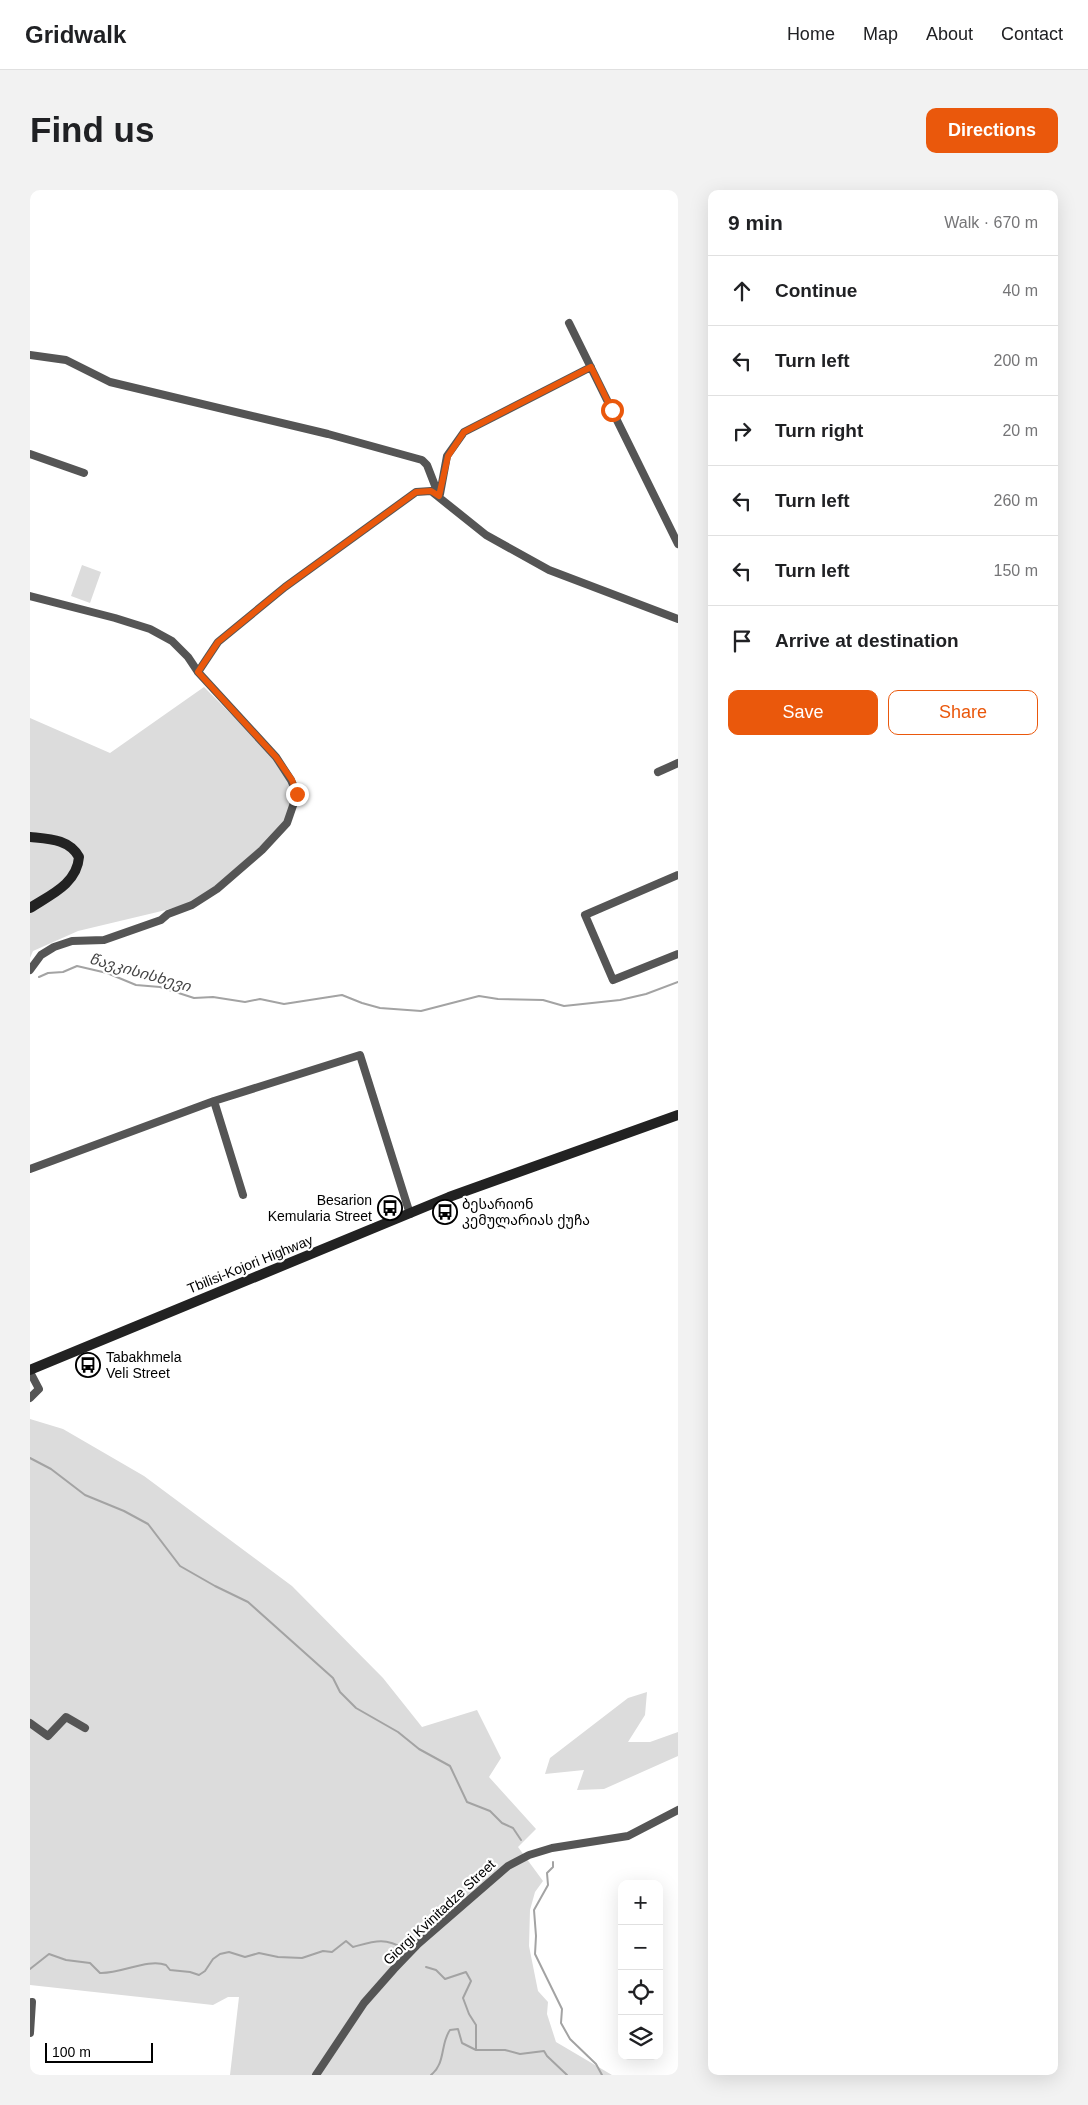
<!DOCTYPE html>
<meta charset="utf-8">
<style>
:root{--surface:#fff;--page:#f2f2f2;--text:#202124;--muted:#757577;--line:#e0e0e0;--accent:#ea580c}
body{margin:0;font-family:Arial,"Noto Sans Georgian",sans-serif;background:var(--page);color:var(--text)}
.controls{position:absolute;right:15px;bottom:15px;display:grid;overflow:hidden;border-radius:10px;box-shadow:0 5px 20px #0002}
.controls button{width:45px;height:45px;display:grid;place-items:center;padding:0;border:0;border-bottom:1px solid var(--line);background:var(--surface);color:var(--text);font:25px sans-serif}
.scale{position:absolute;left:15px;bottom:12px;width:108px;box-sizing:border-box;padding-left:5px;border:2px solid #000;border-top:0;font-size:14px;line-height:18px;white-space:nowrap;color:#000;-webkit-text-stroke:4px #fff;paint-order:stroke}
.stop{position:absolute;width:15px;height:15px;margin:-11px;border:4px solid #ea580c;border-radius:50%;background:#fff}
.stop.end{background:#ea580c;border-color:#fff;box-shadow:0 1px 5px #0008}
.list{margin:0;padding:0;list-style:none}
h2{display:flex;justify-content:space-between;align-items:center;height:65px;margin:0;padding:0 20px;font-size:21px}
h2 small{font-size:16px;font-weight:400;color:var(--muted)}
.list li{display:grid;grid-template-columns:32px 1fr auto;gap:15px;align-items:center;box-sizing:border-box;height:70px;padding:0 20px;border-top:1px solid var(--line)}
.list b{display:block;font-size:19px;white-space:nowrap}
.list em{font-size:16px;font-style:normal;color:var(--muted)}
.actions{display:flex;gap:10px;padding:15px 20px}
.actions a{flex:1;padding:11px 0;border:1px solid var(--accent);border-radius:10px;text-align:center;font-size:18px;color:var(--accent)}
.actions .main{background:var(--accent);color:#fff}
.icon{flex:none;width:28px;height:28px;fill:none;stroke:currentColor;stroke-width:2;stroke-linecap:round;stroke-linejoin:round}
.map{position:relative;flex:none;width:648px;height:1885px;overflow:hidden;border-radius:10px}
header{display:flex;align-items:center;gap:30px;box-sizing:border-box;height:70px;padding:0 25px;background:var(--surface);border-bottom:1px solid var(--line)}
header strong{font-size:24px}
nav{display:flex;gap:28px;margin-inline-start:auto;font-size:18px}
.intro{display:flex;align-items:center;justify-content:space-between;box-sizing:border-box;height:120px;padding:0 30px}
h1{margin:0;font-size:35px}
.button{padding:12px 22px;border-radius:10px;background:var(--accent);color:#fff;font-size:18px;font-weight:700}
main{display:flex;gap:30px;padding:0 30px}
aside{flex:1;background:var(--surface);border-radius:10px;box-shadow:0 5px 20px #0002}
.map>svg:first-child{display:block}
.green{fill:#dcdcdc}
.lines{fill:none;stroke-linecap:round;stroke-linejoin:round}
.stream{stroke:#a3a3a3;stroke-width:2}
.minor{stroke:#555;stroke-width:8}
.secondary{stroke:#222;stroke-width:10}
.route{stroke:#ea580c;stroke-width:6}
.labels{text-anchor:middle;dominant-baseline:central;stroke-width:4.5;stroke-linejoin:round;paint-order:stroke}
.poi-label{font-size:14px;fill:#000;stroke:#fff;text-anchor:start}
.street-label{font-size:14px;fill:#000;stroke:#fff}
.water-label{font-size:15px;font-style:italic;fill:#444;stroke:#fff}
</style>
<header>
<strong>Gridwalk</strong>
<nav><a>Home</a><a>Map</a><a>About</a><a>Contact</a></nav>
</header>
<div class="intro"><h1>Find us</h1><a class="button">Directions</a></div>
<main>
<div class="map">
<svg width="648" height="1885" viewBox="0 0 648 1885">
<rect width="100%" height="100%" fill="#fff"/>
<path class="green" d="M52,375L71,382L60,413L41,406Z
M174,497L245,568L260,590L265,605L256,632L186,698L160,713L136,720L48,741L3,761L0,768V528L80,563Z
M0,1229L33,1239L114,1286L262,1396L353,1488L392,1537L447,1520L471,1568L459,1587L506,1639L488,1657L513,1691L505,1702L500,1720L499,1756L508,1801L518,1812L517,1824L526,1852L582,1885H200L209,1807H198L183,1815L0,1795Z
M617,1502L615,1525L598,1552H620L648,1542V1566L574,1599L547,1600L554,1580L515,1584L520,1568L598,1508Z"/>
<g class="lines">
<path class="stream" d="M9,787L18,783L33,782L47,776L77,783L106,795L130,797L164,808L183,807L215,812L230,809L254,814L312,805L332,813L350,818L391,821L449,806L468,809L513,810L534,816L590,810L616,804L648,792
M0,1268L21,1279L55,1305L94,1321L118,1334L150,1376L185,1396L218,1412L303,1488L310,1502L326,1518L368,1542L389,1559L420,1576L437,1612L460,1621L472,1633L483,1638L491,1650
M523,1672V1677L517,1683L518,1695L504,1720L506,1746L505,1764L532,1819L531,1833L540,1849L566,1874L572,1885
M396,1777L406,1780L415,1789L436,1782L441,1791L433,1808L439,1824L446,1835V1860
M0,1779L19,1764L36,1770L60,1773L70,1783C91,1784 118,1768 136,1775L140,1780L160,1782L169,1785L175,1781L183,1769L190,1764L199,1762L215,1767L229,1763L248,1767L272,1768L293,1761L302,1762L316,1751L323,1757C345,1751 354,1747 375,1759
M401,1885C416,1873 410,1854 420,1840L428,1839L432,1853L446,1860H475L490,1864L514,1861L517,1866L537,1885"/>
<path class="minor" d="M539,133L648,354
M0,165L36,170L80,192L298,244L392,270L397,275L409,306
M0,264L54,283
M410,304L417,266L434,242L561,177
M0,406L85,428L120,439L142,451L158,467L168,482L246,567L261,590L267,604L257,633L232,660L187,699L162,715L138,724L131,730L74,750L42,751L24,757L11,765L0,780
M168,482L188,452L255,397L386,302L401,301L456,345L519,380L648,429
M628,582L648,573
M648,685L555,725L583,790L648,764
M0,979L184,911
M213,1005L184,911L330,865L380,1024
M0,1182L9,1199L0,1208
M0,1533L18,1546L36,1527L55,1538
M0,1843L2,1812
M286,1885L334,1813L364,1779L388,1754L478,1676L499,1665L522,1658L598,1646L648,1620"/>
<path class="secondary" d="M0,647C19,649 39,649 49,667C47,694 20,705 0,718
M0,1180L419,1007L648,925"/>
</g>
<g class="lines">
<path class="route" d="M267,604L262,590L246,567L168,482L188,452L255,397L386,302L401,301L409,306L418,266L434,242L561,177L582,220"/>
</g>
<defs>
<symbol id="bus-ring" viewBox="-11 -11 22 22"><circle r="9.5" fill="#fff" stroke="#000" stroke-width="1.5"/><path d="M-5-6H5V4H4V6H2V4H-2V6H-4V4H-5ZM-3.5-4V0h7V-4ZM-3.5 1.2v1.5H-2V1.2ZM2 1.2v1.5H3.5V1.2Z" fill="#000"/></symbol>
</defs>
<g fill-rule="evenodd">
<use href="#bus-ring" x="346" y="1004" width="28" height="28"/>
<use href="#bus-ring" x="401" y="1008" width="28" height="28"/>
<use href="#bus-ring" x="44" y="1161" width="28" height="28"/>
</g>
<g class="labels">
<g class="poi-label">
<text x="342" y="1010" text-anchor="end">Besarion<tspan x="342" dy="16">Kemularia Street</tspan></text>
<text x="432" y="1014">ბესარიონ<tspan x="432" dy="16">კემულარიას ქუჩა</tspan></text>
<text x="76" y="1167">Tabakhmela<tspan x="76" dy="16">Veli Street</tspan></text>
</g>
<g class="street-label">
<text transform="translate(220 1074) rotate(-22)">Tbilisi-Kojori Highway</text>
<text transform="translate(409 1722) rotate(-43)">Giorgi Kvinitadze Street</text>
</g>
<g class="water-label">
<text transform="translate(110 782) rotate(16)">წავკისისხევი</text>
</g>
</g>
</svg>
<div class="controls">
<button>+</button>
<button>−</button>
<button><svg class="icon" aria-label="locate" viewBox="0 0 24 24"><circle cx="12" cy="12" r="6"/><path d="M12 2v4M12 18v4M2 12h4M18 12h4"/></svg></button>
<button><svg class="icon" aria-label="layers" viewBox="0 0 24 24"><path d="M12 4l9 5-9 5-9-5zM3 14l9 5 9-5"/></svg></button>
</div>
<div class="scale">100 m</div>
<div class="stop" style="left:582px;top:220px"></div>
<div class="stop end" style="left:267px;top:604px"></div>
</div>
<aside>
<h2>9 min<small>Walk · 670 m</small></h2>
<ul class="list">
<li><svg class="icon" aria-label="ahead" viewBox="0 0 24 24"><path d="M12 20V5M6 11l6-6 6 6"/></svg><div><b>Continue</b></div><em>40 m</em></li>
<li><svg class="icon" aria-label="left" viewBox="0 0 24 24"><path d="M17 20v-9H6M10 6l-5 5 5 5"/></svg><div><b>Turn left</b></div><em>200 m</em></li>
<li><svg class="icon" aria-label="right" viewBox="0 0 24 24"><path d="M7 20v-9h11M14 6l5 5-5 5"/></svg><div><b>Turn right</b></div><em>20 m</em></li>
<li><svg class="icon" aria-label="left" viewBox="0 0 24 24"><path d="M17 20v-9H6M10 6l-5 5 5 5"/></svg><div><b>Turn left</b></div><em>260 m</em></li>
<li><svg class="icon" aria-label="left" viewBox="0 0 24 24"><path d="M17 20v-9H6M10 6l-5 5 5 5"/></svg><div><b>Turn left</b></div><em>150 m</em></li>
<li><svg class="icon" aria-label="arrive" viewBox="0 0 24 24"><path d="M6 21V4h12l-3 4 3 4H6"/></svg><div><b>Arrive at destination</b></div></li>
</ul>
<div class="actions"><a class="main">Save</a><a>Share</a></div>
</aside>
</main>
